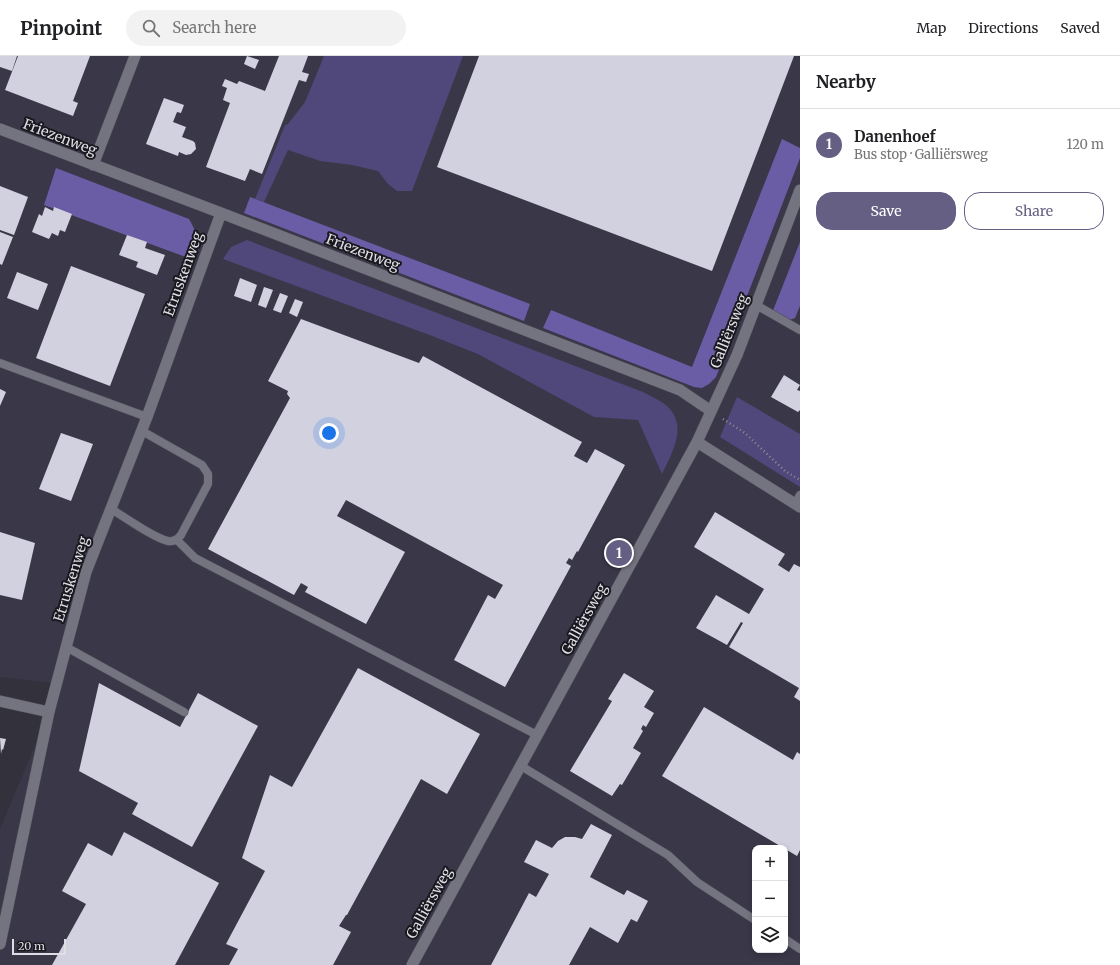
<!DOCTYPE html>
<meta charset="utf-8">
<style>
:root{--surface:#fff;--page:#f2f2f2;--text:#202124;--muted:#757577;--line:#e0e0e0;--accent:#645f83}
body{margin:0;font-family:Merriweather,serif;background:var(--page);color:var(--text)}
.controls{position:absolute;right:12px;bottom:12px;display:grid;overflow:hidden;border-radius:8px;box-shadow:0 2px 6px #0003}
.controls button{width:36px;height:36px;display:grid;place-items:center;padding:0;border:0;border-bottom:1px solid var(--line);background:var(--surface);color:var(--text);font:20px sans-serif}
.scale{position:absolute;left:12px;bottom:10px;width:54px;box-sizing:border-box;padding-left:4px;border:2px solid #dfdee5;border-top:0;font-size:11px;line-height:14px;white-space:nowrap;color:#dfdee5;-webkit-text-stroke:3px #1a191f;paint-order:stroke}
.you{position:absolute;left:329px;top:377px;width:14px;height:14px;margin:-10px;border:3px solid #fff;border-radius:50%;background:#1a73e8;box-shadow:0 0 0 6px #1a73e833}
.badge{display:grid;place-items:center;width:26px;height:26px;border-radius:50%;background:var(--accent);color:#fff;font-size:13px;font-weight:700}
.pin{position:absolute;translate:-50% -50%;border:2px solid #fff;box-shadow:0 1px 4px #0006}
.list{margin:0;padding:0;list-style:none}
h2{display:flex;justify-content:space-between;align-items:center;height:52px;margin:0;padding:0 16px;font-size:17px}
h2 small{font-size:13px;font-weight:400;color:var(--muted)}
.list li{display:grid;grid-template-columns:26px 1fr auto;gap:12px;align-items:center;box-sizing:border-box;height:72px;padding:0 16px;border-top:1px solid var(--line)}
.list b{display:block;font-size:15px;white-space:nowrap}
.list p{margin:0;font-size:13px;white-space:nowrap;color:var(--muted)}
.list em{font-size:13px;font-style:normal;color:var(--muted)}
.actions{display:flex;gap:8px;padding:12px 16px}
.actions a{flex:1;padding:9px 0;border:1px solid var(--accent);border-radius:16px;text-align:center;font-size:14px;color:var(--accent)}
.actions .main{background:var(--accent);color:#fff}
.icon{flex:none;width:22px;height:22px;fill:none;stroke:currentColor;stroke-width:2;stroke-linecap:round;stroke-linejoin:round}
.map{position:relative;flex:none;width:800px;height:909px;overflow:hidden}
header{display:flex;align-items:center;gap:24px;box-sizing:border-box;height:56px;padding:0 20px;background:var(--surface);border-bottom:1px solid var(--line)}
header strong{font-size:19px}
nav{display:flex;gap:22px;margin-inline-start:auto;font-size:14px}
.search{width:280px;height:36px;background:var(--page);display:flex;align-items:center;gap:10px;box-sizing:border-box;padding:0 14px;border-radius:22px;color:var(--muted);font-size:15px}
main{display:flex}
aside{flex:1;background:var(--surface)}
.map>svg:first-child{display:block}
.built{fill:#3a3749;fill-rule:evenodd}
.green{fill:#50477a}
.forest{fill:#6b5da5}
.building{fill:#d2d1df}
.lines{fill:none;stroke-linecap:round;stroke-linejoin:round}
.service-casing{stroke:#4d4c55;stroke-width:9}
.minor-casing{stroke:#4d4c55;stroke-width:12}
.path{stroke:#8d8c95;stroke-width:2.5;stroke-dasharray:1 3;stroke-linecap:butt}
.service{stroke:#747380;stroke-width:8}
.minor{stroke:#747380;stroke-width:11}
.labels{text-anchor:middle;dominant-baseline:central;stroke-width:4;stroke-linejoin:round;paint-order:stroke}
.street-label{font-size:14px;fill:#dfdee5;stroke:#1a191f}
</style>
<header>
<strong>Pinpoint</strong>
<div class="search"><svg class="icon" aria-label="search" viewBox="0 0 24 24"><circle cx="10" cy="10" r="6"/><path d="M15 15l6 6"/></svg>Search here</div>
<nav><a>Map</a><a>Directions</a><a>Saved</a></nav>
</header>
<main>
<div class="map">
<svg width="800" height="909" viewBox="0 0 800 909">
<rect width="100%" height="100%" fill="#32313c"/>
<path class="built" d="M0,0H800V909H0V773L61,628L0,621ZM755,792H785V894H755Z"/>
<path class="green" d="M324,0H463L412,135H397L388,128L378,115L352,109L320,105L288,94L264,146L255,143L285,69L288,68L305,46Z
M247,184L643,336C652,341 663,345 670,353C687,373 671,399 662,418L638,364L594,361L478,298L427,278L223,203L231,191Z
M737,341L800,378V431L720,381Z"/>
<path class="forest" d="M782,83L800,92V102L716,321L709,328L702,332L694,331L543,272L551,254L692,311Z
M56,112L189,163C198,179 201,186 194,204L44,149Z
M250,141L530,248L524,265L244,157Z
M800,186V250L795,262L787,265L772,257Z"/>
<path class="building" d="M0,0H17L12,15L0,11Z
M18,0H90L73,45L78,47L73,60L5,34Z
M247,0L259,4L255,13L244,8Z
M279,0H308L302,16L309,18L306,26L299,24L262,118L250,113L245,125L206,111L230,47L223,44L227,32L222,30L225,23L237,28L239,25L265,35Z
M479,0H794L712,215L437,111Z
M164,42L184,49L181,57L177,56L173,66L186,71L182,81L193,85L195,87L196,93L191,98L186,99L179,96L178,100L146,88Z
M0,130L28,141L14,179L0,174Z
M45,151L53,155L54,151L72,158L65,176L60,174L58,180L52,177L49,183L32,176L39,158L42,160Z
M0,176L13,181L2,209L0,208Z
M127,179L147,186L145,192L165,199L157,219L136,211L138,206L119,199Z
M71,210L145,238L110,330L36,302Z
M17,216L48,228L38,254L7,242Z
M240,222L257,229L251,246L234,240Z
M264,231L273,234L266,252L258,249Z
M280,237L288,240L281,257L273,254Z
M295,243L303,246L297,261L289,257Z
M301,263L419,307L423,300L582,386L574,400L587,407L595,393L625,409L578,496L577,495L572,504L569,502L566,507L571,510L505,631L454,604L488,539L495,543L503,529L346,444L337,460L405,496L366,568L305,536L308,531L301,527L294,539L208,493L290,342L287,338L288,335L268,325Z
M784,319L800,329L797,334L800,335V354L798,356L771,341Z
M0,333L6,336L0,350Z
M61,377L93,388L71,445L39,433Z
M715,456L785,498L778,509L789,516L794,508L800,511V645L794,641L799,632L729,591L743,567L741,566L727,589L696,572L716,539L749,558L764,533L694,491Z
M0,476L35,487L22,544L0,539Z
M358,612L480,678L447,738L421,723L347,859H346L339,870L351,876L333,909H229L238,893L226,888L265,815L242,802L270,719L292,731Z
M624,617L654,635L644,651L654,657L646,671L643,669L641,673L643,675L633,692L641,697L622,729L620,728L612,740L570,715L612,645L608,643Z
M99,627L180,671L198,637L258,670L192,791L132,758L138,747L79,715Z
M704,651L793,704L797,696L800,698V794L797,800L662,720Z
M0,682L6,683L3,694L2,693L1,698Z
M591,768L612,779L590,821L624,839L627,834L648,845L637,866L631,863L618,887L590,871L569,909H491L529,837L536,841L549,818L524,806L536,784L552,792L558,785L565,781H575L582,783Z
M124,776L219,827L175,909H52L86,848L62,835L88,787L112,800Z"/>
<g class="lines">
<defs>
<path id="service" d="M756,249L800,274
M0,307L147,361
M795,448L800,439
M111,453C125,461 153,482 168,485C174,486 178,483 181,479L208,428V418L202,409L142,375
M177,484L195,502L537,679
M66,591L184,656
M521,710L668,799L697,826L755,864
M785,883L800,893"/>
<path id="minor" d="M0,73L221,157L680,334L711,355
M93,109L135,0
M697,386L800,451
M0,645L49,656
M0,888L49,656L86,516L147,361L221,157
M412,909L697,386L737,299L800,134"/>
</defs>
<use href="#service" class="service-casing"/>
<use href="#minor" class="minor-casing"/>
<path class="path" d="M723,363L745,377L785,415L800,424"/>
<use href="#service" class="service"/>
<use href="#minor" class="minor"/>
</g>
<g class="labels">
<g class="street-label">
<text transform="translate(60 81) rotate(21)">Friezenweg</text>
<text transform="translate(363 196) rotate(21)">Friezenweg</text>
<text transform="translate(183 218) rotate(-70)">Etruskenweg</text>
<text transform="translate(729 275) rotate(-68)">Galliërsweg</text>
<text transform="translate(71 523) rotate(-73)">Etruskenweg</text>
<text transform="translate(584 563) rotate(-61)">Galliërsweg</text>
<text transform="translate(429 847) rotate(-61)">Galliërsweg</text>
</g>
</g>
</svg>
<div class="controls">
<button>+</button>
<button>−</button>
<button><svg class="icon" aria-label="layers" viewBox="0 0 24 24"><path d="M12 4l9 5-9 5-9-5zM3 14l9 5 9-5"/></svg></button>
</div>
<div class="scale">20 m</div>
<div class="you"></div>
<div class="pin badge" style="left:619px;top:497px">1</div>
</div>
<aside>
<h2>Nearby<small></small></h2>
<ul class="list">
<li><span class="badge">1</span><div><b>Danenhoef</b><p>Bus stop · Galliërsweg</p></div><em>120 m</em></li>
</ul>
<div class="actions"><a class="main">Save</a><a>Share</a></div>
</aside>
</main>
